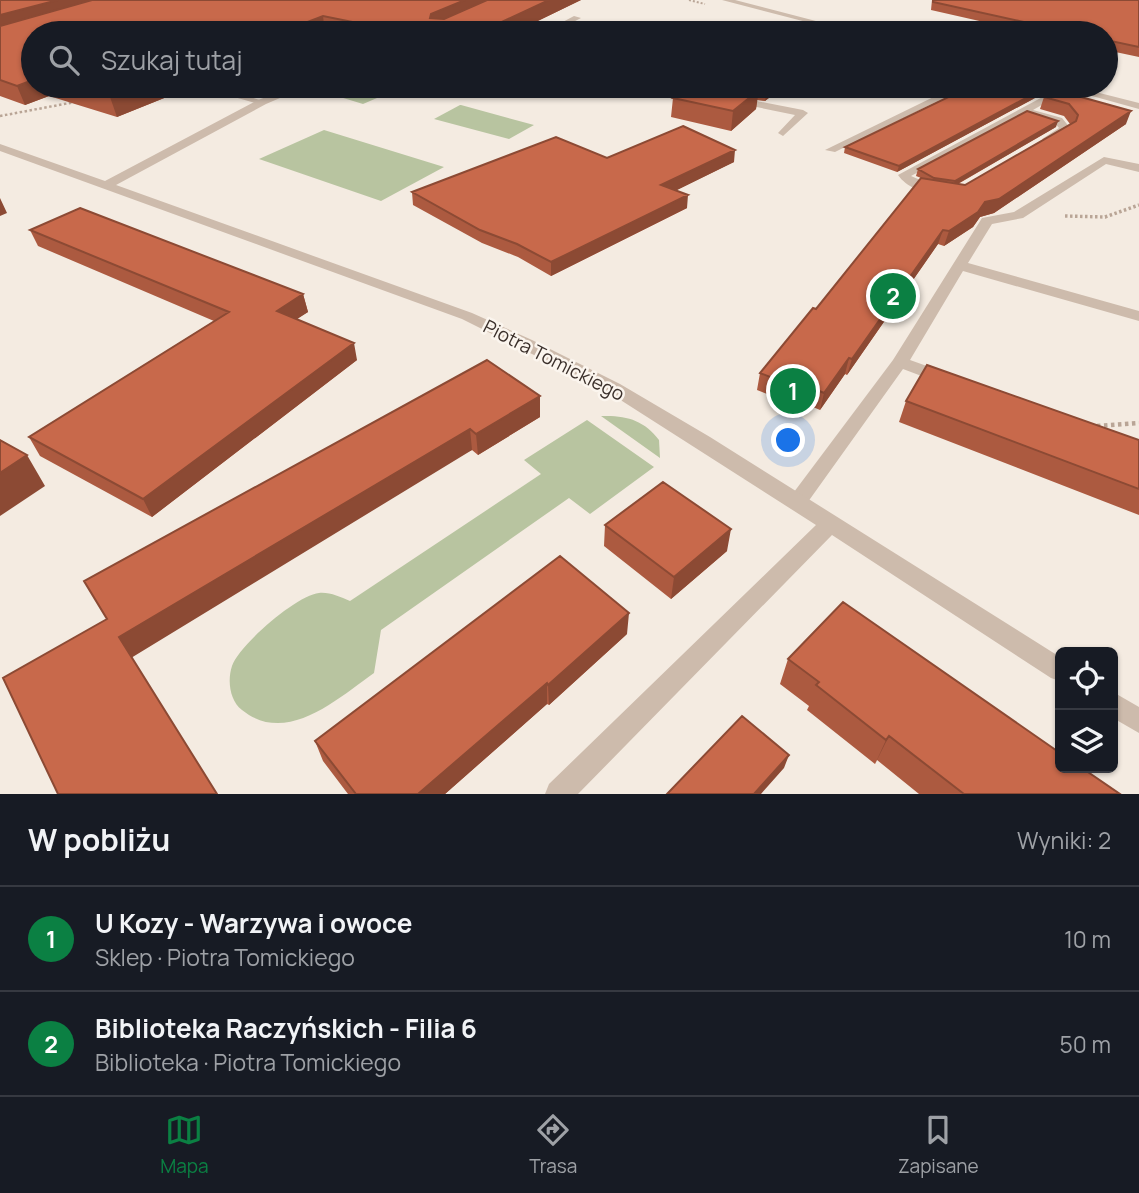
<!DOCTYPE html>
<html lang="pl">
<meta charset="utf-8">
<style>
:root{--surface:#171b24;--page:#20242c;--text:#f1f3f6;--muted:#9ea1a6;--line:#363941;--accent:#0b8043}
body{margin:0;font-family:Manrope,sans-serif;background:var(--page);color:var(--text)}
.controls{position:absolute;right:21px;bottom:21px;display:grid;overflow:hidden;border-radius:10px;box-shadow:0 2px 5px #0004}
.controls button{width:63px;height:63px;display:grid;place-items:center;padding:0;border:0;border-bottom:2px solid var(--line);background:var(--surface);color:var(--text);font:35px sans-serif}
.you{position:absolute;left:789px;top:441px;width:24px;height:24px;margin:-18px;border:5px solid #fff;border-radius:50%;background:#1a73e8;box-shadow:0 0 0 10px #1a73e833}
.badge{display:grid;place-items:center;width:46px;height:46px;border-radius:50%;background:var(--accent);color:#fff;font-size:23px;font-weight:700}
.pin{position:absolute;translate:-50% -50%;border:4px solid #fff;box-shadow:0 2px 7px #0006}
.list{margin:0;padding:0;list-style:none}
h2{display:flex;justify-content:space-between;align-items:center;height:91px;margin:0;padding:0 28px;font-size:30px}
h2 small{font-size:23px;font-weight:400;color:var(--muted)}
.list li{display:grid;grid-template-columns:46px 1fr auto;gap:21px;align-items:center;box-sizing:border-box;height:105px;padding:0 28px;border-top:2px solid var(--line)}
.list b{display:block;font-size:26px;white-space:nowrap}
.list p{margin:0;font-size:23px;white-space:nowrap;color:var(--muted)}
.list em{font-size:23px;font-style:normal;color:var(--muted)}
.icon{flex:none;width:38px;height:38px;fill:none;stroke:currentColor;stroke-width:2;stroke-linecap:round;stroke-linejoin:round}
.map{position:relative;flex:none;width:1139px;height:794px;overflow:hidden}
.search{position:absolute;background:var(--surface);box-shadow:0 2px 5px #0004;left:21px;right:21px;top:21px;height:77px;display:flex;align-items:center;gap:18px;box-sizing:border-box;padding:0 24px;border-radius:38px;color:var(--muted);font-size:26px}
.sheet{height:301px;background:var(--surface)}
nav{display:flex;justify-content:space-around;align-items:center;box-sizing:border-box;height:98px;border-top:2px solid var(--line);background:var(--surface);font-size:19px;color:var(--muted)}
nav a{display:grid;justify-items:center;gap:4px}
nav .on{color:var(--accent)}
.map>svg:first-child{display:block}
.green{fill:#b8c4a0}
.lines{fill:none;stroke-linecap:round;stroke-linejoin:round}
.path-far3{stroke:#b9a596;stroke-width:2;stroke-dasharray:2 2;stroke-linecap:butt}
.path-far2{stroke:#b9a596;stroke-width:2.5;stroke-dasharray:2.5 2.5;stroke-linecap:butt}
.path-far1{stroke:#b9a596;stroke-width:3.5;stroke-dasharray:2.5 2.5;stroke-linecap:butt}
.path{stroke:#b9a596;stroke-width:4.5;stroke-dasharray:3.5 3.5;stroke-linecap:butt}
.service{fill:#cdbbac;fill-rule:evenodd}
.minor{fill:#cdbbac;fill-rule:evenodd}
.tertiary{fill:#cdbbac;fill-rule:evenodd}
.wall{fill:#ac5a40}
.shaded-wall{fill:#8c4a34}
.building{fill:#c8694b;stroke:#8c4a34;stroke-width:2}
.labels{text-anchor:middle;dominant-baseline:central;stroke-width:5;stroke-linejoin:round;paint-order:stroke}
.street-label{font-size:19px;fill:#3b302b;stroke:#fbf5ee}
</style>
<div class="map">
<svg width="1139" height="794" viewBox="0 0 1139 794">
<rect width="100%" height="100%" fill="#f4ebe1"/>
<path class="green" d="M368,86H405L363,104L340,97Z
M460,105H461L534,125L509,139L434,119Z
M324,130L444,167L381,201L259,159Z
M601,416C626,415 644,420 659,440L660,458Z
M587,420L654,467L590,514L569,498L381,630L374,673C337,699 287,746 242,710C230,701 227,681 232,666C239,645 297,595 319,593C330,592 340,597 350,601L541,474L524,460Z"/>
<g class="lines">
<path class="path-far3" d="M689,0L705,4"/>
<path class="path-far2" d="M0,116L75,102"/>
<path class="path-far1" d="M1065,216L1105,217L1139,205"/>
<path class="path" d="M1097,426L1139,423"/>
<path class="service" d="M574,16L581,18L552,33H542Z
M618,23L625,25L611,33H601Z
M196,86H211L267,102L262,105Z
M662,86H681L713,94L708,97Z
M956,86H968L835,152L825,150Z
M1063,86L1073,87L1033,110L1062,118L1071,129L1052,141L1042,139L1059,128L1054,122L1025,114L911,176L941,189V195C927,196 906,187 898,175Z
M736,97L803,110L808,113L783,136L778,133L795,115L732,102L731,100Z
M1104,157L1139,164V172L1106,164L1023,218L992,224L968,263L1139,311V321L963,271L910,360L952,375L955,379L952,383H940L903,369L805,506L798,508L791,506L788,501L791,496L893,360L982,218L1014,212Z"/>
<path class="minor" d="M295,86H308L266,104L116,185L472,313L532,340L620,384L710,437L1060,657V681L1051,678L832,535L578,794H545L549,784L816,525L608,392L462,319L0,151V144L105,181L258,100Z
M1113,692L1139,707V733L1113,718Z"/>
<path class="tertiary" d="M722,0H735L862,33H849Z
M1056,86H1072L1139,103V109Z"/>
</g>
<path class="wall" d="M0,0H581L513,33H33V86H194L117,117L49,96L25,105L0,96Z
M932,0H1139V57L1106,50V33H1032L931,10Z
M691,86H784L765,101L757,100L756,109L731,131L671,117L673,98Z
M1056,90L1126,124L994,213L980,217L973,227L944,246L938,244L847,375L845,374L820,410L813,407L810,411L757,390L760,373L816,309L921,178L916,176L918,169L1056,127L958,184L965,185L1070,124L1064,116L1040,109L1044,97Z
M1035,98L897,172L844,153L845,147Z
M607,158L734,162L676,190L687,208L551,276L518,257L482,243L413,205L412,192Z
M30,230L303,294L308,312L296,319L357,360L152,517L40,456L29,437L214,321L38,246Z
M487,360L540,417L478,455L472,450L107,619Z
M906,401L1139,440V515L899,422Z
M605,525L727,551L671,599L604,546Z
M627,634L549,705L547,704L445,794H348L323,761L315,741Z
M788,659L1120,794H919L877,760L875,764L807,710L809,706L780,684Z"/>
<path class="shaded-wall" d="M58,0H119L0,34V15Z
M465,0H502L433,31L430,18L431,14Z
M549,0H581L513,33H478Z
M323,16L325,33H279Z
M33,80V86H45L49,96L25,105L17,86Z
M140,86H194L117,117L110,97Z
M768,86H784L765,101Z
M759,90L756,109L731,131L733,111Z
M1037,92L1035,98L897,172L899,166Z
M1131,111L1126,124L994,213L980,217L973,227L944,246L949,231L985,202Z
M1058,121L1056,127L952,187L955,181Z
M735,150L734,162L661,198V185Z
M688,195L687,208L551,276V262Z
M0,198L7,213L0,216Z
M943,230L938,244L847,375L852,359Z
M303,294L308,312L282,329L277,311Z
M354,343L357,360L152,517L143,499Z
M849,358L845,374L820,410L824,393Z
M817,390L813,407L810,411L814,394Z
M540,396V417L478,455L476,434Z
M470,429L472,450L131,658L119,637Z
M27,455L45,486L0,516V473Z
M731,529L727,551L671,599L674,577Z
M629,613L627,634L549,705L548,685Z
M547,683V704L445,794H418Z
M889,736L875,764L886,740Z
M789,755L784,768L761,794H754Z"/>
<path class="building" d="M0,0H58L0,15Z
M92,0H465L431,14L430,18L444,19L487,0H549L478,33H407L323,16L279,33H33V80L17,86L0,80V26Z
M933,0H1139V47L1106,40V33H1074L933,2Z
M70,86H140L110,97Z
M691,86H736L759,90L733,111L673,98Z
M971,86H1014L1037,92L899,166L845,147Z
M1056,90L1131,111L999,199L985,202L978,212L949,231L943,230L852,359L849,358L824,393L817,390L814,394L760,373L813,308L816,309L921,178L965,185L1076,121L1078,115L1069,104L1044,97Z
M1027,111L1058,121L955,181L934,178L918,169Z
M683,126L735,150L661,185L688,195L551,262L517,244L480,230L412,192L556,137L607,158Z
M80,208L303,294L277,311L354,343L143,499L29,437L229,312L30,230Z
M487,360L540,396L476,434L470,429L119,637L217,794H58L3,678L107,619L84,581Z
M927,365L1139,440V489L906,401Z
M0,440L27,455L0,473Z
M663,482L731,529L674,577L605,525Z
M560,556L629,613L548,685L547,683L418,794H356L315,741Z
M843,602L1060,753V768H1082L1120,794H964L889,736L886,740L816,685L819,682L788,659Z
M742,716L789,755L754,794H667Z"/>
<g class="labels">
<g class="street-label">
<text transform="translate(554 360) rotate(27)">Piotra Tomickiego</text>
</g>
</g>
</svg>
<div class="controls">
<button><svg class="icon" aria-label="locate" viewBox="0 0 24 24"><circle cx="12" cy="12" r="6"/><path d="M12 2v4M12 18v4M2 12h4M18 12h4"/></svg></button>
<button><svg class="icon" aria-label="layers" viewBox="0 0 24 24"><path d="M12 4l9 5-9 5-9-5zM3 14l9 5 9-5"/></svg></button>
</div>
<div class="you"></div>
<div class="pin badge" style="left:793px;top:391px">1</div>
<div class="pin badge" style="left:893px;top:296px">2</div>
<div class="search"><svg class="icon" aria-label="search" viewBox="0 0 24 24"><circle cx="10" cy="10" r="6"/><path d="M15 15l6 6"/></svg>Szukaj tutaj</div>
</div>
<section class="sheet">
<h2>W pobliżu<small>Wyniki: 2</small></h2>
<ul class="list">
<li><span class="badge">1</span><div><b>U Kozy - Warzywa i owoce</b><p>Sklep · Piotra Tomickiego</p></div><em>10 m</em></li>
<li><span class="badge">2</span><div><b>Biblioteka Raczyńskich - Filia 6</b><p>Biblioteka · Piotra Tomickiego</p></div><em>50 m</em></li>
</ul>
</section>
<nav>
<a class="on"><svg class="icon" aria-label="map" viewBox="0 0 24 24"><path d="M3 6l6-2 6 2 6-2v14l-6 2-6-2-6 2zM9 4v14M15 6v14"/></svg>Mapa</a>
<a><svg class="icon" aria-label="directions" viewBox="0 0 24 24"><path d="M12 3l9 9-9 9-9-9zM9 14v-3h6M13 9l2 2-2 2"/></svg>Trasa</a>
<a><svg class="icon" aria-label="saved" viewBox="0 0 24 24"><path d="M7 4h10v16l-5-4-5 4z"/></svg>Zapisane</a>
</nav>
